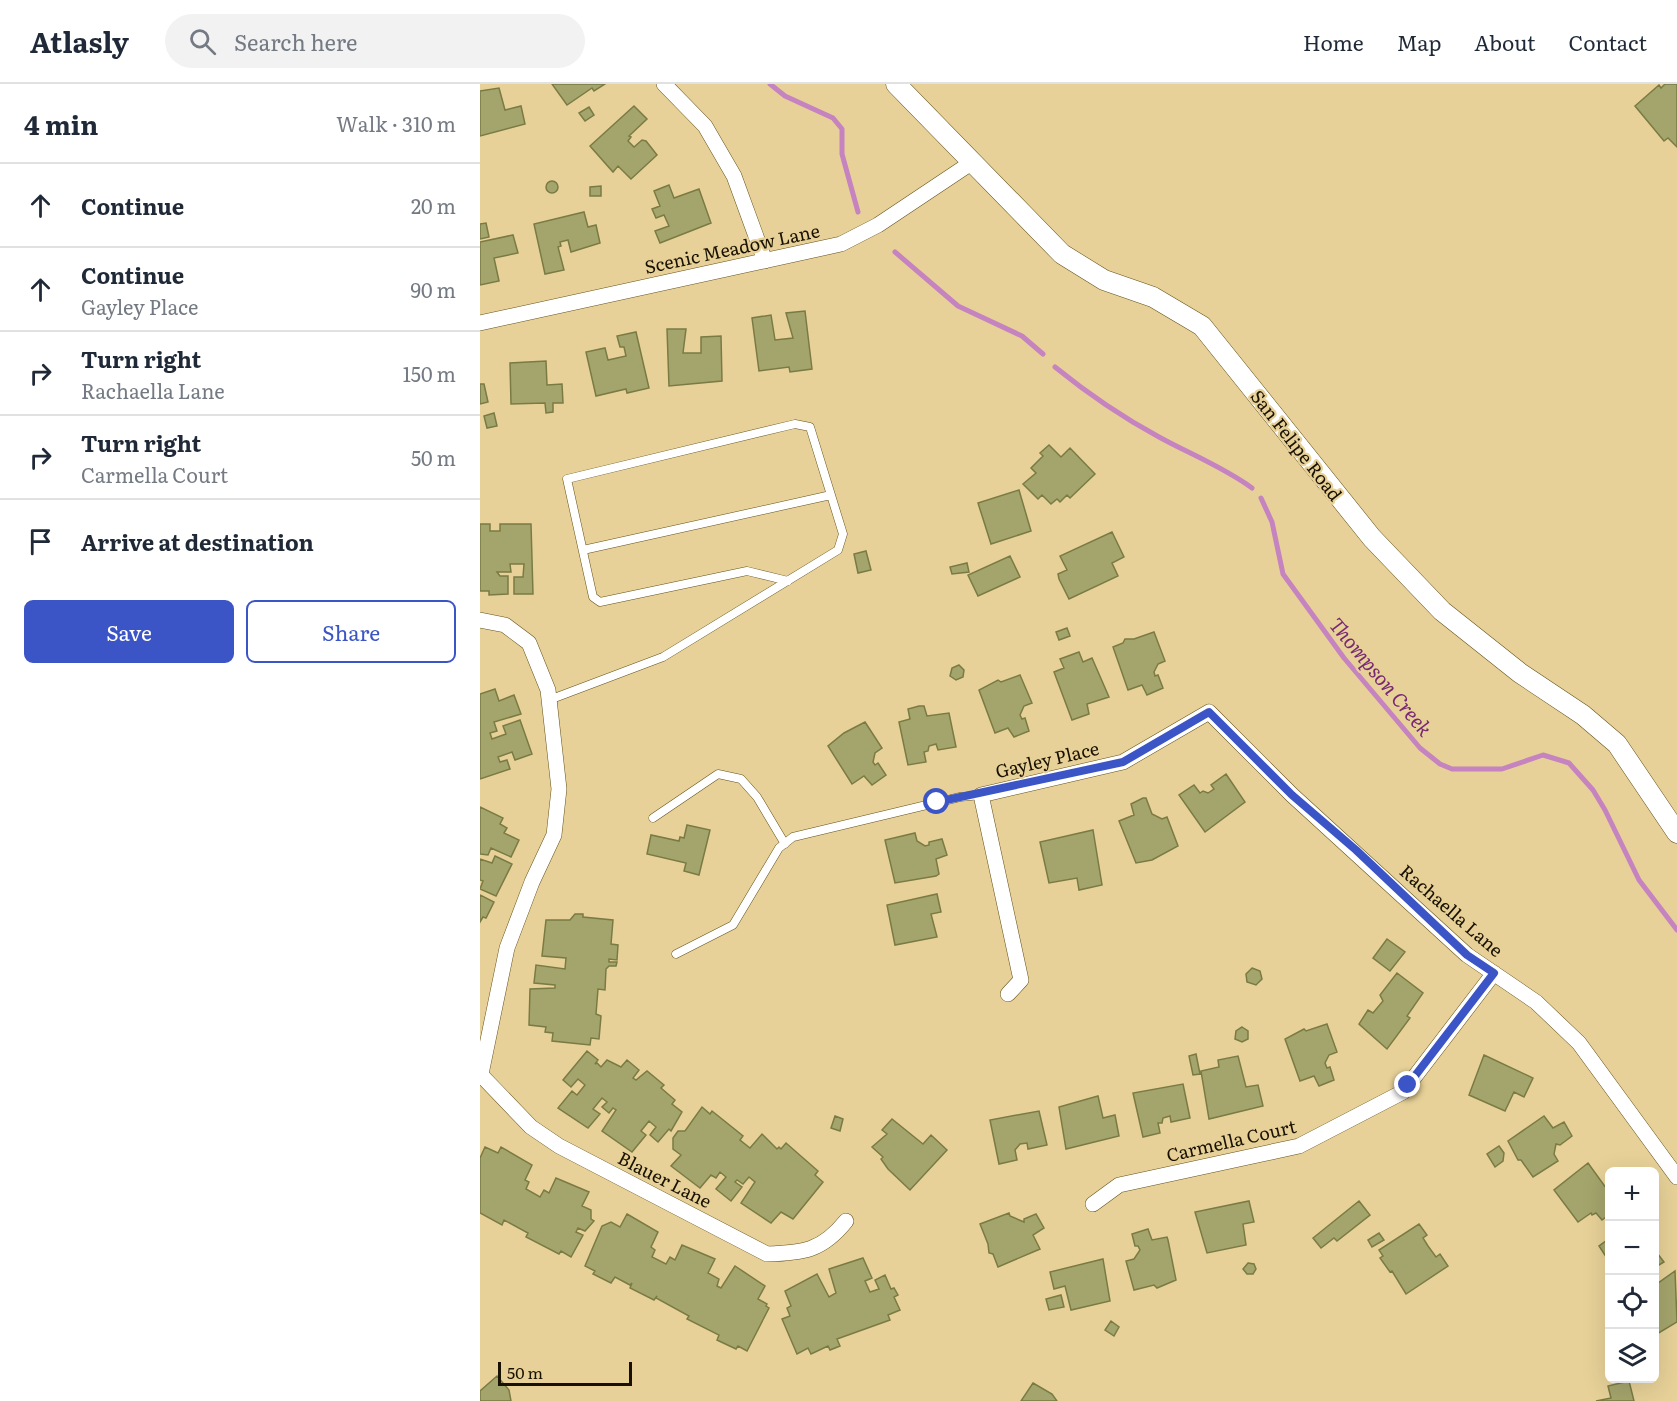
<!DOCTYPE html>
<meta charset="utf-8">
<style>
:root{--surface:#fff;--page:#f2f2f3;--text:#1f2937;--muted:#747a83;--line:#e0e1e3;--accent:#3b54c6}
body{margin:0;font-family:Literata,serif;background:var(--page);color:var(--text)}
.controls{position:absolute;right:18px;bottom:18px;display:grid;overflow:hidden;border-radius:9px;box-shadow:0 6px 24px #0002}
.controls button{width:54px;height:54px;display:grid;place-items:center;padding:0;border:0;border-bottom:2px solid var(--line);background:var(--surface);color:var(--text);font:30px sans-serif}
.scale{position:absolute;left:18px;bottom:15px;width:134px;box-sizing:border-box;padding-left:6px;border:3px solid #191100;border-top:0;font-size:16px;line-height:21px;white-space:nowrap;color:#191100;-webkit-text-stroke:4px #e7d198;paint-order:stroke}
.stop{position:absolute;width:18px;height:18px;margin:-14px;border:4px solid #3b54c6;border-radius:50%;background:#fff}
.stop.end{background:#3b54c6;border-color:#fff;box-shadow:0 2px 6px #0008}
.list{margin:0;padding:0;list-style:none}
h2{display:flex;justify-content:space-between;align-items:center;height:78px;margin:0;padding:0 24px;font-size:26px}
h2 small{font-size:20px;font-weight:400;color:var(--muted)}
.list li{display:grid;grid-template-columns:39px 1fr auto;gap:18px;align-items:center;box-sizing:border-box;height:84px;padding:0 24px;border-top:2px solid var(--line)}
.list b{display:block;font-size:22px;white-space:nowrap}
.list p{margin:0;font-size:20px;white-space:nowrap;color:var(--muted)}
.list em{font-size:20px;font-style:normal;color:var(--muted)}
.actions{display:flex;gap:12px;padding:18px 24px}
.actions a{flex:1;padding:14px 0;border:2px solid var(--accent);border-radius:9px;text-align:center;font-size:21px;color:var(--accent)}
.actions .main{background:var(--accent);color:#fff}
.icon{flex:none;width:33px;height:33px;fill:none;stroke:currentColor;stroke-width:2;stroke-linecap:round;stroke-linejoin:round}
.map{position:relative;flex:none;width:1197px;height:1317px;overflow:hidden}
header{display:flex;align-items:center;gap:36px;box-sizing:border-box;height:84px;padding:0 30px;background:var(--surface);border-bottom:2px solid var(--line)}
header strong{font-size:28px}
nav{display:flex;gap:33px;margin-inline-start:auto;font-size:21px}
.search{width:420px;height:54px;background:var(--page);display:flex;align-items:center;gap:15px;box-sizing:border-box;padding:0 21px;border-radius:33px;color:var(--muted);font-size:22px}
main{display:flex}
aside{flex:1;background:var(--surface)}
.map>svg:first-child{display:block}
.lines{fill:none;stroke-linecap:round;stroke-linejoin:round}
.stream{stroke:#c583c0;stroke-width:5}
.building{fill:#a4a56c;stroke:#7a7b43;stroke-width:1.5}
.service-casing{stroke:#655219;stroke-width:9}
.minor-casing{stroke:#655219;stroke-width:16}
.tertiary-casing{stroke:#655219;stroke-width:21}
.service{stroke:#fff;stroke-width:8}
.minor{stroke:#fff;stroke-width:15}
.tertiary{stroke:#fff;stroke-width:20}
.route{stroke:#3b54c6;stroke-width:8}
.labels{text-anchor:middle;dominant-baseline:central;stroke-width:4.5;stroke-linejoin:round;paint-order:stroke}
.street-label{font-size:18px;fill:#191100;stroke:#e7d198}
.water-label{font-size:20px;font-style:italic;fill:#782974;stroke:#e7d198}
</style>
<header>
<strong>Atlasly</strong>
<div class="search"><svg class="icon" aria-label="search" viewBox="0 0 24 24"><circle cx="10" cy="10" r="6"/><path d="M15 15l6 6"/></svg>Search here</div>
<nav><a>Home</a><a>Map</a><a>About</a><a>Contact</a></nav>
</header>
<main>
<aside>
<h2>4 min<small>Walk · 310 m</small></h2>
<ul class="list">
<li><svg class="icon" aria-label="ahead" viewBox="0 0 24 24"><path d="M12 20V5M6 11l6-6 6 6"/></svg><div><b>Continue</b></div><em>20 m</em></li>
<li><svg class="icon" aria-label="ahead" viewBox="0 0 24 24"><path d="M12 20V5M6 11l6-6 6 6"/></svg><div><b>Continue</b><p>Gayley Place</p></div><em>90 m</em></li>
<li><svg class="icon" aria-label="right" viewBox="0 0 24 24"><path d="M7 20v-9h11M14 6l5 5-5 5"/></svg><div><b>Turn right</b><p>Rachaella Lane</p></div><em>150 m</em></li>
<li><svg class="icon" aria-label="right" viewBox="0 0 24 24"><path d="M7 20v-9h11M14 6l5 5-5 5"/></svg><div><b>Turn right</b><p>Carmella Court</p></div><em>50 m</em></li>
<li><svg class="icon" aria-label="arrive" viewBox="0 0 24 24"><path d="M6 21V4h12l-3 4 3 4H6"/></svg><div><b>Arrive at destination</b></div></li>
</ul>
<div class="actions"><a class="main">Save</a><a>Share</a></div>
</aside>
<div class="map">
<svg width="1197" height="1317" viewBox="0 0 1197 1317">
<rect width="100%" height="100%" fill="#e7d198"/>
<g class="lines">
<path class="stream" d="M290,0L305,12L353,34L362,45V70L378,128
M415,168L478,222L542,252L563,270
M575,283C607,309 642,333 679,353C710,370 743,383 772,404
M781,414L792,438L803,490L864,574L940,664L960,680L972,685H1022L1063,671L1089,679L1113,706L1125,726L1159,796L1197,846"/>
</g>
<path class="building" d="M72,0H125L114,7L112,4L87,21Z
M1185,0H1197V63L1188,54L1184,57L1155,22L1179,1L1181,4Z
M19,4L25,26L41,22L45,40L0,52V7Z
M154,22L167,35L149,52L151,53L148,57L154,63L162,56L166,57L177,71L151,95L138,82L133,88L110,62Z
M109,23L114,31L105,37L99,29Z
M66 103a6 6 0 1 1 12 0a6 6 0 1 1-12 0Z
M189,101L194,114L219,105L231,139L180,159L175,147L189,142L184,131L176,134L172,125L180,122L174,107Z
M121,102V112H110V103Z
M104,128L108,143L116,141L120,159L91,168L88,156L80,158L81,162L78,163L84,186L65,190L54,140Z
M6,139L9,153L0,155V140Z
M33,151L38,169L14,174L19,197L0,201V158Z
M325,227L332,285L310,288L309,283L279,287L272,234L291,231L295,256L313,254L306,229Z
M187,245H206L203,269H221V253L241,252L242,297L189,302Z
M156,248L169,304L147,309L146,305L116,312L106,268L125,264L128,276L146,272L144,263H140L137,252Z
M66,277L67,301L82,300L83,319H73V328L66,329L65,319L31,320L30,279Z
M0,300H4L8,318L0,320Z
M14,329L17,342L7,344L4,332Z
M569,361L581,373L590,364L615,390L590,414L587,411L580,418L577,415L571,420L562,411L558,415L543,400L556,389L551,384L563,372L560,369Z
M539,406L551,447L511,460L498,419Z
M0,440H10V447H20V440H51L53,510H34V493H43L44,480H30L31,488H17L20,492H28V510L9,511V507H0Z
M632,448L644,473L632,479L638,492L589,515L579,495L578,490L587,486L580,472Z
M386,467L391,486L378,489L374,470Z
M530,472L540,493L498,512L488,491Z
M487,479L489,488L472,490L470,483Z
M587,544L590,552L579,556L576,548Z
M674,548L685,577L678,580L674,588L675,592L678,591L683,604L667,611L662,601L648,606L633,563L643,559L645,555H654Z
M599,568L603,578L612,574L629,613L607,620L609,630L592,636L574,588L584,584L580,575Z
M479,581L484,586L483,593L476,596L470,592L472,584Z
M540,591L552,619L544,622L540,631L542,635L545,634L549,647L534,653L528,644L515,649L499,606L518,596L521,598Z
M15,605L19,617L34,611L41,630L14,638L17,647L10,649L12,655L26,650L23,642L40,636L52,670L35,676L32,668L18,673L20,678L27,676L30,685L0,695V610Z
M439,622H444L447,632L469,629L476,663L458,666L456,660L449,662L448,667L444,668L446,678L428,681L419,638L430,635L428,625Z
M385,638L402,664L395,669L393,678L395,681L398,679L406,691L392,701L384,692L372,700L348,662L364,649Z
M746,690L765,718L725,748L699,711L714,701L720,709L723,707L728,709L734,705L731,701Z
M663,714H666L672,730L682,735L687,733L698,762L672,776L656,779L639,737L654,731L651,720Z
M0,723L23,734L20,740L27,744L24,749L39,756L31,773L11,764L8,771L0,770Z
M207,741L230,746L219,791L204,787L206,779L167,770L171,751L199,757L200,753L204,754Z
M613,746L622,801L599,806L597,794L569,799L560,758Z
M435,749L437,757L445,762L449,761V758L462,755L467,771L456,775L459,790L456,792L415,799L405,756Z
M15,772L32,780L16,812L0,805L3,797L0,796V775L12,779Z
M457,810L461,828L451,830L457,853L415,861L407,821Z
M0,811L14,818L6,834L3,833L0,838Z
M95,830H103V833L133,836L131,860L138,861L137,876L129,875V878H137L136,882H129L126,885L125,906L118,905L116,930L121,932L119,955L111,954L110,961L72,957L73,949L65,948L66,943L49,941L50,905L75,904V901L54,899L56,881L85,885L86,874L62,872L66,836H90Z
M907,855L925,868L910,887L893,874Z
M772,884L780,887L782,895L776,901L767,898L766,890Z
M917,889L943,909L927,932L930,934L907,965L879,940L888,926L893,929L903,917L900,911Z
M847,940L857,968L849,971L845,979L847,984L850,983L854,996L839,1002L834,992L820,997L805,955L824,945L826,947Z
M762,943L768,947V955L762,958L755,955L756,947Z
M107,967L118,976L115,980L117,979L121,983L127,976L141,983L147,976L159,986L153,994L156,996L167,987L184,1001L181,1004L195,1016L192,1020L202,1028L191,1047L189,1045L178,1058L170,1051L176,1043L169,1037L161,1047L166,1051L152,1068L122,1047L136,1026L133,1024L129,1029L122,1023L127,1018L122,1014L113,1025L120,1030L108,1044L78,1024L92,1007L97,1011L105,1001L98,995L91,1003L83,996Z
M716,970L720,990L713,991L709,972Z
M1004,971L1053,994L1044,1013L1034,1008L1025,1027L989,1011Z
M758,972L766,1003L778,1001L783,1022L729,1035L721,987L739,983L738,976Z
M703,1000L710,1034L691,1038L690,1032L683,1034L682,1039H678L680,1049L663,1053L653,1009Z
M618,1012L623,1034L635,1031L639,1052L586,1065L579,1023Z
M222,1023L230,1030L232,1027L263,1052L260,1056L270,1064L282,1050L297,1065L299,1063L301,1065L306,1059L338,1087L335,1091L343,1098L313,1135L301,1128L291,1139L261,1119L275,1098L269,1093L263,1100L257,1096L255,1098L262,1103L251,1117L236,1105L246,1093L240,1088L236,1094L231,1091L220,1104L191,1082L201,1071L193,1065V1054L198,1047H205Z
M559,1027L567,1061L548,1065L547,1059L540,1060L535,1066L537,1076L519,1080L510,1036Z
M355,1032L363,1035L360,1047L351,1044Z
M1064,1032L1073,1044L1084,1038L1092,1052L1080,1061L1076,1060L1074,1070L1078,1077L1053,1093L1041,1076H1038L1028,1057Z
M412,1035L443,1060L451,1051L467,1066L430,1106L408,1085L401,1075L403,1073L392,1063L407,1050L402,1046Z
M1019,1062L1024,1069L1023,1077L1015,1083L1007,1070Z
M5,1063L18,1069L21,1063L52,1081L45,1096L49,1098L46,1105L60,1113L64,1106L69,1109L76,1094L109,1108L102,1122L111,1126V1135L114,1137L105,1147L98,1144L96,1148L103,1151L91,1173L81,1167L79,1170L46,1153L48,1149L24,1136L22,1141L0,1129V1074Z
M1108,1079L1129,1108L1130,1130L1122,1136L1116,1129L1112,1131L1111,1129L1098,1138L1074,1106Z
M769,1117L774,1138L763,1140L766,1161L727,1169L715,1128Z
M879,1117L890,1131L857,1157L854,1154L841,1164L833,1154Z
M529,1129L530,1132L544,1138V1135L556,1130L564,1144L553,1151L560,1165L518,1183L513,1170L509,1169L508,1160L500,1140Z
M147,1130L178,1148L171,1163L175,1166L172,1173L186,1180L190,1173L195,1176L202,1161L235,1175L228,1189L239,1195L237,1202L241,1204L255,1182L285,1202L278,1215L287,1220L286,1222L289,1224L267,1267L258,1262L256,1265L237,1256L239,1251L207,1235L209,1232L176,1214L177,1212L174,1216L150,1204L152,1199L150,1201L135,1193L131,1199L113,1190L115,1187L105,1182L122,1142L131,1138L140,1143Z
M939,1140L947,1151L943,1154L948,1162L956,1173L960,1170L968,1182L926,1210L912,1187L910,1188L900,1174L903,1172L899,1166Z
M668,1145L672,1156L687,1153L688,1156L696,1196L677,1204L674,1201L654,1206L646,1177L654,1175L660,1166L658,1162H655L652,1150Z
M899,1149L904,1156L892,1163L888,1156Z
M1130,1154V1179L1119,1162Z
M1174,1165L1184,1178L1174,1184Z
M383,1174L392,1194L385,1197L390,1208L399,1205L395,1196L405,1191L411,1205L414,1204L418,1211L414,1213L420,1226L408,1231L410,1236L357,1255L360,1262L350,1266L348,1262L331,1270L328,1264L317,1270L302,1235L310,1232L307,1224L311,1222L305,1207L337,1190L349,1213L356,1209L349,1185Z
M623,1175L630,1217L591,1226L585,1202L574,1205L570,1188Z
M768,1179L774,1180L776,1185L773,1190H767L763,1185Z
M1195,1187L1197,1238L1177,1250L1174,1246V1202Z
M581,1211L584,1223L569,1226L566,1215Z
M631,1237L639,1243L634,1252L625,1246Z
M17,1292L29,1306L31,1317H0V1307Z
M1149,1297L1154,1317H1116L1131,1314L1128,1302Z
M553,1299L572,1310L577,1317H541Z"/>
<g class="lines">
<defs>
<path id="service" d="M103,466L351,411
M69,616L183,573L358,466L363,450L330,343L315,340L87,395L113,513L120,518L267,487L308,497
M173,734L238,690L261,695L277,713L305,760
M196,870L253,841L299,764L313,753L480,713L501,711"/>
<path id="minor" d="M184,0L225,42L254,92L285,177
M0,239L361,160L398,141L491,79
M0,536L25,541L49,559L68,606L79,705L74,751L52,798L27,864L1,990
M528,910L541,896L501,711L643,678L729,628L812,711L987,871L1056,918L1099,959L1197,1093
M0,990L51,1043L79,1062L287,1170C323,1169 342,1167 366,1137
M613,1120L639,1101L819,1062L923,1008L1014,889"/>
<path id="tertiary" d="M416,0L582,170L624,196L673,213L722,242L892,454L962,527L1040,589L1103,631L1137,660L1197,749"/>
</defs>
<use href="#service" class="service-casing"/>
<use href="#minor" class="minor-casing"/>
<use href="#tertiary" class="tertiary-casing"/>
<use href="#service" class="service"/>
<use href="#minor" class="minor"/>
<use href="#tertiary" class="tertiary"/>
</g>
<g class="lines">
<path class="route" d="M457,718L643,678L729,628L812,711L876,766L987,871L1014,889L928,1001"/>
</g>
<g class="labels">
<g class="street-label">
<text transform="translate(252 164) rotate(-12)">Scenic Meadow Lane</text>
<text transform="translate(817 361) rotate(52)">San Felipe Road</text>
<text transform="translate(567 675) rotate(-13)">Gayley Place</text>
<text transform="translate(972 826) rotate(41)">Rachaella Lane</text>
<text transform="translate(751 1056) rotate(-13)">Carmella Court</text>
<text transform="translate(185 1095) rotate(27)">Blauer Lane</text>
</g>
<g class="water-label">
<text transform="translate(902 592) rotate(50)">Thompson Creek</text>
</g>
</g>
</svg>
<div class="controls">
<button>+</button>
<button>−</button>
<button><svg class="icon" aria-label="locate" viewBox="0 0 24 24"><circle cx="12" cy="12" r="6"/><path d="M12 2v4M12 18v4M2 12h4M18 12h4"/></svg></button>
<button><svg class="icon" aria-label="layers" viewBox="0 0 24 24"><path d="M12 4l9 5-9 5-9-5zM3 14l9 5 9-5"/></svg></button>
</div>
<div class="scale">50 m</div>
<div class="stop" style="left:457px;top:718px"></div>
<div class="stop end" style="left:928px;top:1001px"></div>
</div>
</main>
